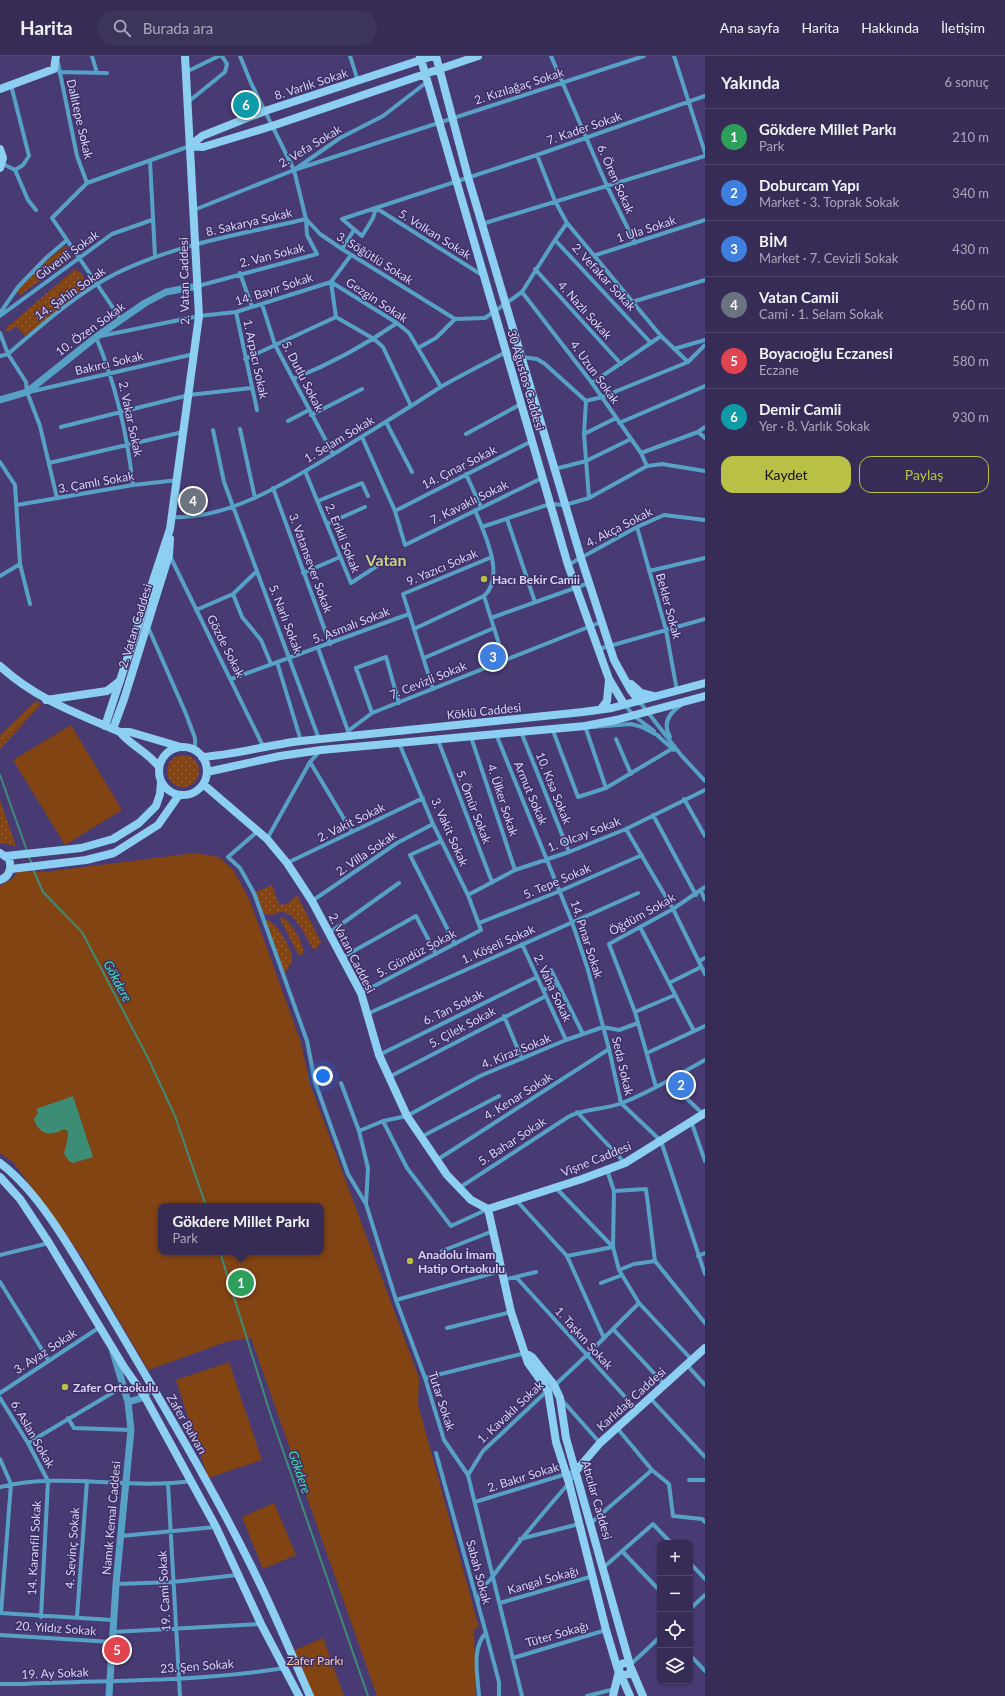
<!DOCTYPE html>
<html lang="tr">
<meta charset="utf-8">
<style>
:root{--surface:#362c56;--page:#3d345c;--text:#f1f3f6;--muted:#aaa7b9;--line:#50486c;--accent:#b9c046}
body{margin:0;font-family:Lato,sans-serif;background:var(--page);color:var(--text)}
.controls{position:absolute;right:12px;bottom:12px;display:grid;overflow:hidden;border-radius:8px;box-shadow:0 1px 3px #0004}
.controls button{width:36px;height:36px;display:grid;place-items:center;padding:0;border:0;border-bottom:1px solid var(--line);background:var(--surface);color:var(--text);font:20px sans-serif}
.you{position:absolute;left:323px;top:1020px;width:14px;height:14px;margin:-10px;border:3px solid #fff;border-radius:50%;background:#1a73e8;box-shadow:0 0 0 6px #1a73e833}
.badge{display:grid;place-items:center;width:26px;height:26px;border-radius:50%;background:var(--accent);color:#fff;font-size:13px;font-weight:700}
.pin{position:absolute;translate:-50% -50%;border:2px solid #fff;box-shadow:0 1px 4px #0006}
.popup{position:absolute;left:158px;top:1147px;width:166px;height:52px;box-sizing:border-box;display:grid;place-content:center;border-radius:8px;background:var(--surface);filter:drop-shadow(0 1px 3px #0005);font-size:13px;white-space:nowrap;color:var(--muted)}
.popup b{font-size:15px;color:var(--text)}
.popup::after{content:'';position:absolute;left:50%;top:100%;margin-left:-8px;border:8px solid transparent;border-top-color:var(--surface)}
.list{margin:0;padding:0;list-style:none}
h2{display:flex;justify-content:space-between;align-items:center;height:52px;margin:0;padding:0 16px;font-size:17px}
h2 small{font-size:13px;font-weight:400;color:var(--muted)}
.list li{display:grid;grid-template-columns:26px 1fr auto;gap:12px;align-items:center;box-sizing:border-box;height:56px;padding:0 16px;border-top:1px solid var(--line)}
.list b{display:block;font-size:15px;white-space:nowrap}
.list p{margin:0;font-size:13px;white-space:nowrap;color:var(--muted)}
.list em{font-size:13px;font-style:normal;color:var(--muted)}
.actions{display:flex;gap:8px;padding:12px 16px}
.actions a{flex:1;padding:9px 0;border:1px solid var(--accent);border-radius:12px;text-align:center;font-size:14px;color:var(--accent)}
.actions .main{background:var(--accent);color:#111}
.icon{flex:none;width:22px;height:22px;fill:none;stroke:currentColor;stroke-width:2;stroke-linecap:round;stroke-linejoin:round}
.map{position:relative;flex:none;width:705px;height:1640px;overflow:hidden}
header{display:flex;align-items:center;gap:24px;box-sizing:border-box;height:56px;padding:0 20px;background:var(--surface);border-bottom:1px solid var(--line)}
header strong{font-size:19px}
nav{display:flex;gap:22px;margin-inline-start:auto;font-size:14px}
.search{width:280px;height:36px;background:var(--page);display:flex;align-items:center;gap:10px;box-sizing:border-box;padding:0 14px;border-radius:22px;color:var(--muted);font-size:15px}
main{display:flex}
aside{flex:1;background:var(--surface)}
.map>svg:first-child{display:block}
.grass{fill:url(#grass-dots)}
.green{fill:#834414;fill-rule:evenodd}
.water{fill:#3c8c76}
.lines{fill:none;stroke-linecap:round;stroke-linejoin:round}
.stream{stroke:#3c8c76;stroke-width:2}
.minor{stroke:#58a1c6;stroke-width:4}
.tertiary{stroke:#58a1c6;stroke-width:7}
.secondary{stroke:#8dcff2;stroke-width:8}
.poi-dot{fill:#b9c046;stroke:#3e3067;stroke-width:1.5}
.labels{text-anchor:middle;dominant-baseline:central;stroke-width:3;stroke-linejoin:round;paint-order:stroke}
.street-label{font-size:12px;fill:#d8d3f5;stroke:#3e3067}
.poi-label{font-size:12px;font-weight:bold;fill:#d8d3f5;stroke:#3e3067;text-anchor:start}
.park-label{font-size:12px;fill:#feccae;stroke:#3e3067}
.water-label{font-size:13px;font-style:italic;fill:#42ddb7;stroke:#3e3067}
.district-label{font-size:16px;font-weight:bold;fill:#cbd285;stroke:#3e3067}
</style>
<header>
<strong>Harita</strong>
<div class="search"><svg class="icon" aria-label="search" viewBox="0 0 24 24"><circle cx="10" cy="10" r="6"/><path d="M15 15l6 6"/></svg>Burada ara</div>
<nav><a>Ana sayfa</a><a>Harita</a><a>Hakkında</a><a>İletişim</a></nav>
</header>
<main>
<div class="map">
<svg width="705" height="1640" viewBox="0 0 705 1640">
<defs>
<pattern id="grass-dots" width="8" height="8" patternUnits="userSpaceOnUse"><rect width="8" height="8" fill="#834414"/><path d="M2 2h.1M6 6h.1" fill="none" stroke="#945e37" stroke-width="1.8" stroke-linecap="round"/></pattern>
</defs>
<rect width="100%" height="100%" fill="#483a73"/>
<path class="grass" d="M65,190L73,201L20,239L17,235L44,207Z
M75,213L81,217L89,232L25,280L16,270L8,276L5,273Z
M36,645L41,648L0,693V679Z
M167 715a16 16 0 1 1 32 0a16 16 0 1 1-32 0Z
M0,744L16,790L0,787Z
M272,829L279,849L287,848L297,839L321,886L316,893H313C307,883 295,854 281,856C275,857 270,861 263,857L256,836Z
M281,861C290,863 306,890 303,898L299,899L297,896L280,863Z
M265,863C275,864 291,891 292,901C293,907 287,914 284,918Z"/>
<path class="green" d="M71,669L122,754L65,789L13,704Z
M194,797L219,801L234,815L250,845L301,987L310,1028L419,1322L418,1348L479,1572L474,1573L476,1640H377L251,1282L229,1285L148,1314L82,1201L13,1106L0,1097V830L12,823L19,815L45,816ZM161,1150H321V1196H161Z
M229,1306L262,1404L208,1422L176,1324Z
M274,1447L296,1499L263,1513L242,1461Z
M323,1582L344,1640H314L293,1595Z"/>
<path class="water" d="M73,1040L93,1101L73,1107L69,1105L64,1098L68,1081V1075L64,1073C52,1080 39,1080 34,1063L38,1057L36,1053Z"/>
<g class="lines">
<path class="stream" d="M0,719L27,795
M28,799L32,808
M33,813L43,836L82,876L148,1002L175,1060L206,1150
M220,1196L271,1360L368,1640"/>
<path class="minor" d="M92,0L97,17
M240,0L251,27L294,114L306,163L320,178L342,193L455,263L485,262L522,236L555,184
M350,0L358,25
M551,0L607,130L635,187
M674,0L705,97
M58,7L77,100L87,127
M59,16L107,17
M186,16L219,0
M188,46L225,16L227,8L222,0
M537,99L555,145L567,167L661,280L688,306
M150,105L155,200
M3,108L15,114L23,109L29,100L11,29
M15,114L28,144L36,154
M294,114L644,0
M194,154L294,114L340,82L383,60L427,26
M342,163L537,99L705,40
M342,163L362,180L373,162L376,152L482,219
M567,167L555,184L651,287
M482,168L705,100
M342,193L354,174
M351,199L331,226L397,267L409,277L441,331
M593,200L705,164
M535,213L621,308
M240,217L252,251
M522,236L592,327L641,397L647,410
M632,246L705,224
M262,248L275,289L333,398
M236,256L257,354
M0,257L18,231L46,202L67,184
M0,260L112,178L152,164
M120,262L52,162L87,127L190,90
M0,277L8,298L26,326L27,336L40,370L57,442
M418,292L436,282L455,263
M674,293L705,284
M0,300L8,298C42,269 77,237 117,217C176,188 243,178 306,163L307,179L317,198L198,230
M522,301L537,303L545,308L586,345L584,378L589,442
M245,303L336,261
M293,323C330,308 364,290 397,267
M592,327L661,280
M29,336L194,298
M586,345L602,341L688,306L705,289
M311,359L362,333
M288,365L309,354
M386,366L412,416
M619,367L705,330
M61,371L189,339L251,332
M240,373L255,442
M213,374L224,426L319,683
M698,376L705,382
M466,378L521,348
M584,378L616,362
M362,381L395,455L405,489L542,422
M641,397L698,376L705,371
M0,406L15,429L20,508L30,548
M49,407L183,376
M555,413L586,405L631,383
M305,415L351,527L377,510
M466,418L481,451
M133,429C127,377 116,329 96,281L199,260L236,256L331,226L336,261L374,283L383,291L411,350
M273,432L330,588
M318,445L362,427L368,440
M17,449L133,429L178,424
M475,454C484,477 506,520 484,540L504,604
M395,455L532,385
M173,461C230,464 294,422 342,393C374,373 407,353 439,332C461,319 484,308 506,296
M507,463L535,546
M327,468L365,451
M482,471L550,448L565,449L589,442L647,410L662,408L705,415
M637,471L666,574L677,635
M170,500L263,690
M568,509L637,471L664,459L705,464
M649,515L705,502
M303,517L340,501
M0,520L20,508
M233,538L242,561L261,584L271,608
M196,554L233,538L257,515
M491,562L589,527
M148,571L186,658L195,682V695
M414,573L484,540
M318,592L348,675
M599,593L705,563
M424,602L494,572
M277,606L301,685
M231,623L409,558
M433,633L403,538L492,501
M639,645L681,699L705,725
M625,649L634,660L654,675
M372,657L356,612L386,601L399,647
M585,670L606,732
M593,671L631,668L642,671L659,680
M552,672L578,741L606,732L675,691
M521,676L569,796
M496,678L572,866L588,914L609,993L621,1047L661,1085L705,1218
M349,679L348,675L372,657L601,566
M658,680L674,694
M471,681L515,814
M670,681C662,667 669,657 681,649
M616,683L631,718
M438,684L492,826
M310,706L352,776
M684,743L705,780
M653,759L696,839
M626,773L673,853L705,918
M258,775L228,801L240,812L254,837L307,985L315,1026L348,1118L366,1148L396,1244L425,1322L444,1384L468,1419L522,1640
M267,783L310,706L320,695
M441,785L410,799L455,888
M287,807L423,742
M701,835L705,844
M468,839L515,814L569,796L626,773L705,734
M312,845L397,787L433,768
M479,867L560,835L642,799
M640,871L694,975
M329,877L399,827
M522,888L566,984
M343,901L416,860L436,898
M699,905L705,902
M551,914L583,978
M669,927L701,911
M543,934L558,928
M361,937L481,874L468,839L433,768L399,687
M635,956L675,939
M367,958L638,837
M504,960L522,1003
M647,997L705,970
M379,999L537,921
M389,1021L546,940
M668,1025L703,1058
M341,1027L359,1075
M656,1031L635,956L609,888L673,853L705,831
M577,1056L625,1107
M383,1065L407,1112L451,1170L488,1153
M691,1065L705,1105
M421,1081L499,1040
M437,1104L609,993
M607,1114L614,1135L613,1191L619,1214L639,1247L692,1304
M459,1132L568,1061C585,1052 605,1054 622,1047C651,1036 678,1019 705,1004
M556,1132L613,1191
M614,1135L646,1133L655,1205
M516,1144L567,1200L604,1282
M366,1148L368,1112L359,1075L383,1065L407,1060L480,1020L566,984L603,971L619,974L638,967
M442,1195L493,1175
M0,1199L49,1187
M567,1200L613,1191
M698,1200L705,1197
M655,1205L705,1267
M619,1214L634,1208L655,1205
M516,1221L637,1354
M503,1224L536,1216
M0,1226L49,1305
M601,1227L622,1219
M396,1244L501,1215
M447,1272L511,1256
M613,1273L664,1328
M687,1309L705,1329
M425,1322L525,1297
M554,1330L586,1300L639,1247
M0,1337L100,1271
M0,1342L28,1387L48,1425L41,1561
M650,1342L705,1401
M562,1344L600,1387
M68,1362L74,1372L131,1374
M617,1372L652,1414L669,1428L673,1460L702,1463L705,1466
M28,1387L124,1330
M436,1397L486,1577L499,1626V1640
M0,1403L11,1428L1,1557
M468,1419L483,1395L548,1334
M689,1424H705
M168,1428L180,1640
M0,1431C63,1416 127,1434 191,1425
M475,1446L576,1415
M591,1467L652,1414
M121,1480L216,1471
M520,1483L579,1468
M622,1495L660,1535
M690,1507L705,1523
M604,1511L653,1468L671,1487
M116,1528L173,1526L238,1519
M478,1545C482,1527 484,1533 493,1520C517,1487 543,1457 569,1427L575,1417
M500,1547L593,1520
M690,1553L705,1539
M0,1557L113,1564
M77,1561L87,1425
M113,1576L261,1568
M0,1579L112,1586
M690,1599L705,1615
M513,1602L606,1574
M630,1609L660,1581
M0,1628H24C111,1624 199,1626 284,1612
M479,1640C478,1621 471,1591 486,1577
M587,1640L615,1633"/>
<path class="tertiary" d="M0,344L27,336L96,281L145,247L166,236L198,230
M128,1346L145,1341L151,1329
M109,1640L116,1528L131,1374L128,1346L113,1296"/>
<path class="secondary" d="M420,0L568,509L609,623L624,648
M436,0L468,121L581,502L614,604L630,633L639,645
M0,33L54,13L56,0
M190,90L203,91L272,70L478,0
M190,90L202,80L265,55L433,0
M0,93L3,102L0,112
M0,610C36,643 76,657 120,676H130L181,691
M631,628L641,637L653,640
M46,644L107,635L120,625
M601,653L607,645L609,624
M105,670L170,473L199,260L185,0
M113,673L124,643L169,499L170,483
M120,676C131,690 148,696 159,711
M159 715a24 24 0 1 1 48 0a24 24 0 1 1-48 0Z
M202,701C234,699 268,689 301,685L583,656L612,652L705,627
M207,716L280,700L321,694L585,670L616,664L705,640
M203,728L267,783L287,807L312,845L361,937L379,999L407,1060L447,1119L471,1144L488,1153
M0,797L9,803C12,813 9,821 0,824
M6,800L81,792L113,783L139,767L156,750L160,738L161,726
M11,813L86,804L114,797L158,769L179,739
M0,1107C43,1139 78,1206 106,1252C160,1344 216,1436 262,1532C279,1568 294,1604 310,1640
M0,1121L20,1143L49,1187L124,1311L145,1341L216,1471L261,1568L299,1640
M488,1153L511,1256L528,1307L548,1335L556,1386L569,1427L606,1574L618,1614
M488,1153L582,1123L625,1107L705,1057
M525,1297L532,1301L554,1329L560,1342L566,1382L630,1609
M576,1415L600,1387L705,1292
M619 1613a6 6 0 1 1 12 0a6 6 0 1 1-12 0Z
M631,1612L643,1640
M620,1617L630,1640
M613,1640L619,1615"/>
</g>
<g class="poi-dot">
<circle cx="484" cy="523" r="4"/>
<circle cx="410" cy="1205" r="4"/>
<circle cx="65" cy="1331" r="4"/>
</g>
<g class="labels">
<g class="street-label">
<text transform="translate(311 28) rotate(-18)">8. Varlık Sokak</text>
<text transform="translate(519 30) rotate(-18)">2. Kızılağaç Sokak</text>
<text transform="translate(80 63) rotate(77)">Dallıtepe Sokak</text>
<text transform="translate(584 72) rotate(-19)">7. Kader Sokak</text>
<text transform="translate(310 90) rotate(-31)">2. Vefa Sokak</text>
<text transform="translate(616 123) rotate(66)">6. Ören Sokak</text>
<text transform="translate(249 166) rotate(-13)">8. Sakarya Sokak</text>
<text transform="translate(646 173) rotate(-18)">1 Ula Sokak</text>
<text transform="translate(435 178) rotate(32)">5. Volkan Sokak</text>
<text transform="translate(67 199) rotate(-36)">Güvenli Sokak</text>
<text transform="translate(272 199) rotate(-14)">2. Van Sokak</text>
<text transform="translate(375 202) rotate(32)">3. Söğütlü Sokak</text>
<text transform="translate(604 221) rotate(47)">2. Vefakar Sokak</text>
<text transform="translate(184 225) rotate(-91)">2. Vatan Caddesi</text>
<text transform="translate(274 233) rotate(-18)">14. Bayır Sokak</text>
<text transform="translate(70 237) rotate(-35)">14. Şahin Sokak</text>
<text transform="translate(377 244) rotate(33)">Gezgin Sokak</text>
<text transform="translate(585 254) rotate(48)">4. Nazlı Sokak</text>
<text transform="translate(90 273) rotate(-36)">10. Özen Sokak</text>
<text transform="translate(256 303) rotate(78)">1. Arpacı Sokak</text>
<text transform="translate(109 307) rotate(-13)">Bakırcı Sokak</text>
<text transform="translate(595 316) rotate(54)">4. Uzun Sokak</text>
<text transform="translate(303 320) rotate(63)">5. Dutlu Sokak</text>
<text transform="translate(526 324) rotate(74)">30 Ağustos Caddesi</text>
<text transform="translate(131 363) rotate(78)">2. Vakar Sokak</text>
<text transform="translate(339 383) rotate(-31)">1. Selam Sokak</text>
<text transform="translate(459 411) rotate(-27)">14. Çınar Sokak</text>
<text transform="translate(96 426) rotate(-10)">3. Çamlı Sokak</text>
<text transform="translate(469 446) rotate(-26)">7. Kavaklı Sokak</text>
<text transform="translate(619 471) rotate(-27)">4. Akça Sokak</text>
<text transform="translate(343 482) rotate(68)">2. Erikli Sokak</text>
<text transform="translate(311 507) rotate(70)">3. Vatansever Sokak</text>
<text transform="translate(442 511) rotate(-23)">9. Yazıcı Sokak</text>
<text transform="translate(669 550) rotate(75)">Bekler Sokak</text>
<text transform="translate(286 563) rotate(69)">5. Narlı Sokak</text>
<text transform="translate(351 569) rotate(-21)">5. Asmalı Sokak</text>
<text transform="translate(135 570) rotate(-73)">2. Vatan Caddesi</text>
<text transform="translate(226 590) rotate(63)">Gözde Sokak</text>
<text transform="translate(428 624) rotate(-22)">7. Cevizli Sokak</text>
<text transform="translate(484 655) rotate(-6)">Köklü Caddesi</text>
<text transform="translate(554 732) rotate(68)">10. Kısa Sokak</text>
<text transform="translate(531 737) rotate(67)">Armut Sokak</text>
<text transform="translate(503 744) rotate(72)">4. Ülker Sokak</text>
<text transform="translate(474 751) rotate(69)">5. Ömür Sokak</text>
<text transform="translate(351 766) rotate(-26)">2. Vakit Sokak</text>
<text transform="translate(450 776) rotate(66)">3. Vakit Sokak</text>
<text transform="translate(584 778) rotate(-21)">1. Olcay Sokak</text>
<text transform="translate(366 797) rotate(-34)">2. Villa Sokak</text>
<text transform="translate(557 825) rotate(-23)">5. Tepe Sokak</text>
<text transform="translate(642 858) rotate(-29)">Öğdüm Sokak</text>
<text transform="translate(587 883) rotate(72)">14. Pınar Sokak</text>
<text transform="translate(498 888) rotate(-24)">1. Köşeli Sokak</text>
<text transform="translate(352 897) rotate(63)">2. Vatan Caddesi</text>
<text transform="translate(416 897) rotate(-28)">5. Gündüz Sokak</text>
<text transform="translate(553 932) rotate(65)">2. Vaha Sokak</text>
<text transform="translate(453 951) rotate(-26)">6. Tan Sokak</text>
<text transform="translate(462 971) rotate(-28)">5. Çilek Sokak</text>
<text transform="translate(516 995) rotate(-22)">4. Kiraz Sokak</text>
<text transform="translate(623 1010) rotate(77)">Seda Sokak</text>
<text transform="translate(518 1040) rotate(-32)">4. Kenar Sokak</text>
<text transform="translate(512 1085) rotate(-33)">5. Bahar Sokak</text>
<text transform="translate(596 1103) rotate(-22)">Vişne Caddesi</text>
<text transform="translate(584 1282) rotate(48)">1. Taşkın Sokak</text>
<text transform="translate(45 1295) rotate(-33)">3. Ayaz Sokak</text>
<text transform="translate(631 1343) rotate(-42)">Karlıdağ Caddesi</text>
<text transform="translate(442 1345) rotate(72)">Tutar Sokak</text>
<text transform="translate(510 1356) rotate(-43)">1. Kavaklı Sokak</text>
<text transform="translate(187 1368) rotate(60)">Zafer Bulvarı</text>
<text transform="translate(33 1378) rotate(60)">6. Aslan Sokak</text>
<text transform="translate(523 1421) rotate(-17)">2. Bakır Sokak</text>
<text transform="translate(597 1444) rotate(74)">Atıcılar Caddesi</text>
<text transform="translate(111 1462) rotate(-85)">Namık Kemal Caddesi</text>
<text transform="translate(34 1492) rotate(-87)">14. Karanfil Sokak</text>
<text transform="translate(72 1492) rotate(-86)">4. Sevinç Sokak</text>
<text transform="translate(479 1516) rotate(75)">Sabah Sokak</text>
<text transform="translate(543 1524) rotate(-16)">Kangal Sokağı</text>
<text transform="translate(164 1535) rotate(-93)">19. Cami Sokak</text>
<text transform="translate(56 1572) rotate(4)">20. Yıldız Sokak</text>
<text transform="translate(557 1578) rotate(-16)">Tüter Sokağı</text>
<text transform="translate(197 1610) rotate(-4)">23. Şen Sokak</text>
<text transform="translate(55 1617) rotate(-2)">19. Ay Sokak</text>
</g>
<g class="poi-label">
<text x="492" y="523">Hacı Bekir Camii</text>
<text x="418" y="1198">Anadolu İmam<tspan x="418" dy="14">Hatip Ortaokulu</tspan></text>
<text x="73" y="1331">Zafer Ortaokulu</text>
</g>
<g class="park-label">
<text x="315" y="1604">Zafer Parkı</text>
</g>
<g class="water-label">
<text transform="translate(118 925) rotate(62)">Gökdere</text>
<text transform="translate(300 1416) rotate(71)">Gökdere</text>
</g>
<g class="district-label">
<text x="386" y="503">Vatan</text>
</g>
</g>
</svg>
<div class="controls">
<button>+</button>
<button>−</button>
<button><svg class="icon" aria-label="locate" viewBox="0 0 24 24"><circle cx="12" cy="12" r="6"/><path d="M12 2v4M12 18v4M2 12h4M18 12h4"/></svg></button>
<button><svg class="icon" aria-label="layers" viewBox="0 0 24 24"><path d="M12 4l9 5-9 5-9-5zM3 14l9 5 9-5"/></svg></button>
</div>
<div class="you"></div>
<div class="pin badge" style="left:241px;top:1227px;background:#2e9e5b">1</div>
<div class="popup"><b>Gökdere Millet Parkı</b>Park</div>
<div class="pin badge" style="left:681px;top:1029px;background:#3f7fe0">2</div>
<div class="pin badge" style="left:493px;top:601px;background:#3f7fe0">3</div>
<div class="pin badge" style="left:193px;top:445px;background:#6b7280">4</div>
<div class="pin badge" style="left:117px;top:1594px;background:#e0444e">5</div>
<div class="pin badge" style="left:246px;top:49px;background:#0f9aa8">6</div>
</div>
<aside>
<h2>Yakında<small>6 sonuç</small></h2>
<ul class="list">
<li><span class="badge" style="background:#2e9e5b">1</span><div><b>Gökdere Millet Parkı</b><p>Park</p></div><em>210 m</em></li>
<li><span class="badge" style="background:#3f7fe0">2</span><div><b>Doburcam Yapı</b><p>Market · 3. Toprak Sokak</p></div><em>340 m</em></li>
<li><span class="badge" style="background:#3f7fe0">3</span><div><b>BİM</b><p>Market · 7. Cevizli Sokak</p></div><em>430 m</em></li>
<li><span class="badge" style="background:#6b7280">4</span><div><b>Vatan Camii</b><p>Cami · 1. Selam Sokak</p></div><em>560 m</em></li>
<li><span class="badge" style="background:#e0444e">5</span><div><b>Boyacıoğlu Eczanesi</b><p>Eczane</p></div><em>580 m</em></li>
<li><span class="badge" style="background:#0f9aa8">6</span><div><b>Demir Camii</b><p>Yer · 8. Varlık Sokak</p></div><em>930 m</em></li>
</ul>
<div class="actions"><a class="main">Kaydet</a><a>Paylaş</a></div>
</aside>
</main>
